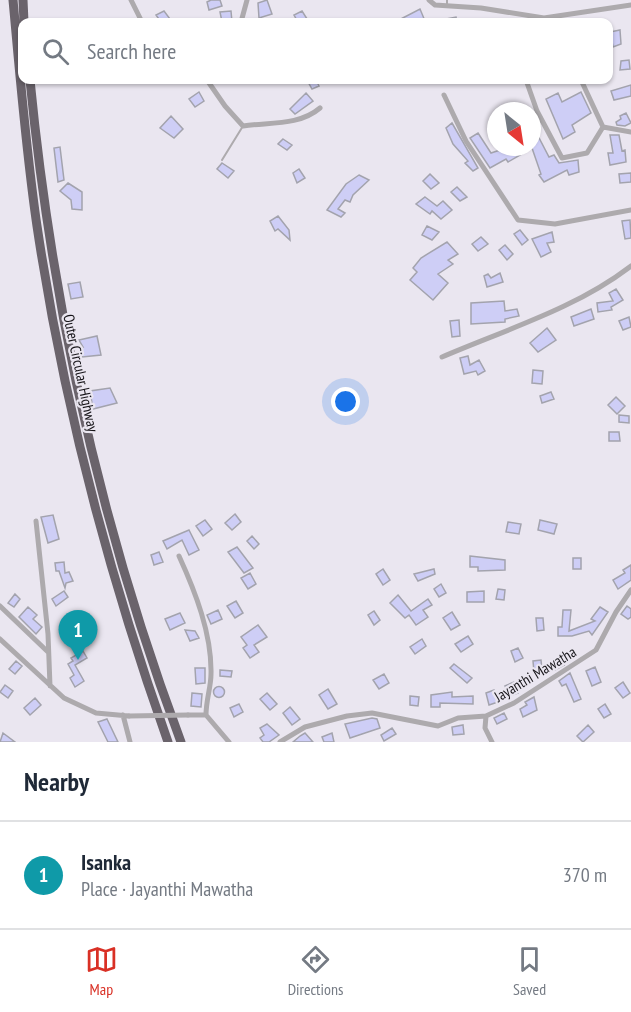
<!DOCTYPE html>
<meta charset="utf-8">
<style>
:root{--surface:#fff;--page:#f2f2f3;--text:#1f2937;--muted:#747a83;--line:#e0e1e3;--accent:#d93025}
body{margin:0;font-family:"PT Sans Narrow",sans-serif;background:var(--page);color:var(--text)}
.compass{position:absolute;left:487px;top:102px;width:54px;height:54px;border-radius:50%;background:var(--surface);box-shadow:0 2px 4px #0004;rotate:150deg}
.you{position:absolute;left:346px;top:402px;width:21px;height:21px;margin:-15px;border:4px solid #fff;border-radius:50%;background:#1a73e8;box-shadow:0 0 0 9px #1a73e833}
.badge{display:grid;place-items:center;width:39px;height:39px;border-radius:50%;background:var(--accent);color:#fff;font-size:20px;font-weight:700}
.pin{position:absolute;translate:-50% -50px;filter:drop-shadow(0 2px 3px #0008)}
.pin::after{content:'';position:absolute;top:32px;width:21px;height:18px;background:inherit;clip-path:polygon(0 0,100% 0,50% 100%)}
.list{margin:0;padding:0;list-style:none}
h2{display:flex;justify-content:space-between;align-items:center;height:78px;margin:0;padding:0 24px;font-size:26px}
h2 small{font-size:20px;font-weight:400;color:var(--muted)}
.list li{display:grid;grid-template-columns:39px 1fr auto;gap:18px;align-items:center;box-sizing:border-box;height:108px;padding:0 24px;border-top:2px solid var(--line)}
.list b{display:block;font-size:22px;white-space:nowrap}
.list p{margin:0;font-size:20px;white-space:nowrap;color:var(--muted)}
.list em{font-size:20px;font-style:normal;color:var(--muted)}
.icon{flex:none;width:33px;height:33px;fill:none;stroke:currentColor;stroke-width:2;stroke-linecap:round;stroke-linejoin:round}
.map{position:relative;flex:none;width:631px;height:742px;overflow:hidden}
.search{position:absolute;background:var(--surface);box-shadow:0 2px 4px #0004;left:18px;right:18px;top:18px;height:66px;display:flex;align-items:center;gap:15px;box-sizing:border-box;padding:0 21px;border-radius:12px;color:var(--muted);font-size:22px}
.sheet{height:186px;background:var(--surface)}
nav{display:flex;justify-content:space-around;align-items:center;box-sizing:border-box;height:84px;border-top:2px solid var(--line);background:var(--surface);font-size:16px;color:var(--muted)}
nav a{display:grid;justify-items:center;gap:3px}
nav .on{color:var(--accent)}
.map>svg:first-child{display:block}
.building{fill:#cecef6;stroke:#a3a3ad;stroke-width:1.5}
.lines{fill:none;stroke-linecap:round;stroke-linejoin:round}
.lane{stroke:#adaaad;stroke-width:2}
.street{stroke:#adaaad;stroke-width:5}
.highway{stroke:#6a636b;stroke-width:9}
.street-bridge{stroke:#adaaad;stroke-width:5}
.labels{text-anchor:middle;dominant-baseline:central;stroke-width:4.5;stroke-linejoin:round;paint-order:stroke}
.street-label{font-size:15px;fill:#171519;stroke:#eae6f0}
</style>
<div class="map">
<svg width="631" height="742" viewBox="0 0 631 742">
<rect width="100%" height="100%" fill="#eae6f0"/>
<path class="building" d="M211,0H220L222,6L209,10L207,2Z
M267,0L272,14L259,18L258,3Z
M420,9L425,21L395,22Z
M164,11L170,19L161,22L156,15Z
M231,11L232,22H222L220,12Z
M302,11L309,22H298L294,15Z
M456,17L457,22H440V20Z
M620,30L621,44L613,47L610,32Z
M629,60L630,69L620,70L621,61Z
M307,80H316L319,86L312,89Z
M631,85V96L614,100L611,91Z
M199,92L204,101L195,107L189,99Z
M581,92L591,113L572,125L575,132L563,139L546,99L558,93L562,102Z
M306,93L313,101L295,114L290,109Z
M626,113L631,123L625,126L617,125L616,122L621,119L620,116Z
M171,116L183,129L174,138L160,128Z
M536,119L540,127L535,130L549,157L554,155L559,163L578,160L579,172L569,175L567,170L544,182L539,175L541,174L532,148V121Z
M452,123L478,168L473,171L465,163L468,161L453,144L446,128Z
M478,133L491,153L509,147H519L522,154L508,162L506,159L490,168L470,138Z
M610,135H619L622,151L625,150L626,162L610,165L608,153H613Z
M283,139L292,145L287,150L278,144Z
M60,147L64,180L58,182L54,148Z
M222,163L234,171L228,178L217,169Z
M299,169L305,178L297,183L293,173Z
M631,173V182L620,183L619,174Z
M430,174L439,183L431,189L423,181Z
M359,175L369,180L353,195L350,202L345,200L338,209L345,213L341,217L327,210L346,184Z
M68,183L82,192V210L72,209L71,200L60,191Z
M457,187L467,197L460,201L451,192Z
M425,197L437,206L443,201L452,210L441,219L432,211L430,214L416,204Z
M278,216L289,230L290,240L278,229L275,231L270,221Z
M630,220L631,238L625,239L622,221Z
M427,226L439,232L432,240L422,235Z
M520,230L528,240L522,245L514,234Z
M552,232L554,242L547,243L551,252L541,257L532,239Z
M481,237L488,244L478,251L472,244Z
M447,242L458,254L448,260L453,264L438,274L448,283L433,300L410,280L417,272L413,268L421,258Z
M505,245L513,254L507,260L499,250Z
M500,273L503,282L487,287L484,276L488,274L491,278Z
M80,282L83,297L71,299L68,284Z
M616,289L623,300L611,307L612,310L598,312L597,303L613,301L609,293Z
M504,301L505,311L517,309L519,316L505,319V322L471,324V303Z
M591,309L594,319L574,326L571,317Z
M629,317L631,327L623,330L619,321Z
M459,320L460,336L452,337L450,321Z
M547,328L556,340L538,352L530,343Z
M97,336L101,355L82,357L80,347H83L79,340Z
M468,356L470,365L479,360L485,371L478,375L476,371L464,374L460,358Z
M533,370L543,371L542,384L532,383Z
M110,388L117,403L93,409L90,391Z
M551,392L554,399L542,403L540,396Z
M616,397L625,406L617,414L608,405Z
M619,415L629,416V423L619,422Z
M609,432H619L620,441H609Z
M235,514L241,522L232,530L225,523Z
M53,515L59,539L48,543L41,517Z
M205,520L212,529L203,536L196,526Z
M540,520L557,524L554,534L538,530Z
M508,522L521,524L519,534L506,532Z
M189,530L199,550L189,555L182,540L167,549L163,541Z
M252,536L259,544L254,549L247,541Z
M237,547L253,568L244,573L228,552Z
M159,552L163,562L154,565L151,555Z
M470,556L505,560V570L478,571V567H470Z
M573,558H581V569H573Z
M64,562L65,573L69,572L73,581L66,583L65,588L59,571H56L55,563Z
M631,565V580L618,589L613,580L625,573L623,570Z
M383,569L390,580L383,585L376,574Z
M434,569L435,574L418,581L414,574Z
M250,573L256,584L248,589L241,578Z
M441,584L446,593L439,597L434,589Z
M498,589L505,590L504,600L496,599Z
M64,591L68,597L56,606L52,599Z
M484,591V602H467V592Z
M15,594L20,599L14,607L8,603Z
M398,595L411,611L428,599L432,605L423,610L428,617L416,625L409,615L405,618L390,603Z
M236,601L243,613L235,618L227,606Z
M627,606L631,609V617L628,619L621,614Z
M28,607L37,615L33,619L42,627L36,634L19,617Z
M600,607L608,612L592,635L589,631L572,636H558V627H562L563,610H571L569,631L595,621L591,619Z
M218,610L222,619L211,624L207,615Z
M374,611L380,620L374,625L368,615Z
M452,612L460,625L451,630L443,618Z
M180,613L185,623L170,630L165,619Z
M536,618H543L544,630L537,631Z
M258,625L267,637L254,645L259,652L250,658L243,648L247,645L241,637Z
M185,630L195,631L199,638L190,641Z
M468,636L473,644L461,652L455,644Z
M422,639L426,646L415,654L410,647Z
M518,648L523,658L515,662L511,651Z
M83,651L87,658L75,665L84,681L75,687L70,678L74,675L68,664L73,661L71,658Z
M558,659L564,665L555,670L551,666Z
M541,660L542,670L534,672L533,661Z
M16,661L22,666L15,674L9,669Z
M454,664L472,678L467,683L450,668Z
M595,667L601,682L592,686L586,671Z
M195,668H205V683L196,684Z
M220,670L232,671L231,677L220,676Z
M570,673L581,699L574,702L566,684L562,686L559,681Z
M384,674L389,683L379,689L373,680Z
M514,682L518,693L509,696L505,686Z
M623,682L630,693L623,698L615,688Z
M5,685L13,691L8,698L0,692Z
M213.5 692a5.5 5.5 0 1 1 11 0a5.5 5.5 0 1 1-11 0Z
M328,689L337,704L328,709L319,695Z
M494,690L498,702L489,705L486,693Z
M452,692V697L473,696V704L440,703V707H431V695Z
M192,693L202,694L201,707L191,706Z
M267,693L277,704L270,710L260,699Z
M410,696L419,697L418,706L410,705Z
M534,697L537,710L523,717L520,709L527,705L525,702Z
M35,698L41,705L30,715L24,708Z
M239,704L243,712L234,717L230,708Z
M605,704L611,714L604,718L598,709Z
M290,707L300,719L292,725L283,713Z
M504,713L507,719L497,724L494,718Z
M372,718L377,719L380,728L350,738L345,724Z
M107,719L118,742H108L98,722Z
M267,724L279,735L269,742H263L260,738L264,735L260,728Z
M463,725L464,734L453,735L452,727Z
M588,725L594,732L583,742L577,736Z
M392,728L396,734L384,741L381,735Z
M3,733L15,742H0Z
M305,733L313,742H293L300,736Z
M332,733L334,742H324L322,737Z"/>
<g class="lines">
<path class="lane" d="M447,0V6
M222,160L243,126"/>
<path class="street" d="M131,0L142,22
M429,0L435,5L481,8L544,18L631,5
M241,22L247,0
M207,80L225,106L243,126C269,122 299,126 320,108
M526,80L537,111L562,158L587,153L603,127
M581,80L603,127
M444,95L466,141L518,220L555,224L631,210
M603,127L631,132
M442,357C507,329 575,309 631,266
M36,521L48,634L50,686
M179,556C195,591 212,634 211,674C211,687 206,700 206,715
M0,606L48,652
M0,639L64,698L96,713L129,716
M123,715L130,742
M188,715H206L229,742
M486,716L485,728L492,742
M280,742L305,727L347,716L372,713L438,726L458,718L486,716L514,703L596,650L616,612L631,590"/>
<path class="highway" d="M13,0C20,75 26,151 37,226C63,401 109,576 168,742
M23,0L24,22
M30,80C52,306 101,529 181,742"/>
<path class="street-bridge" d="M129,716L188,715"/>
</g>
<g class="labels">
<g class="street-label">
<text transform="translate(81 373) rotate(78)">Outer Circular Highway</text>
<text transform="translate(535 674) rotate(-31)">Jayanthi Mawatha</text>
</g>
</g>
</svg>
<svg class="compass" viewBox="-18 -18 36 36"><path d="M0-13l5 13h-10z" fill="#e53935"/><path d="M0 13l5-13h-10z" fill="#747a83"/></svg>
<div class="you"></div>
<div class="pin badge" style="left:78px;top:660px;background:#0f9aa8">1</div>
<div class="search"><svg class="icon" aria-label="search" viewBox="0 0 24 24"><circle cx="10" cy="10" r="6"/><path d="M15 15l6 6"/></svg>Search here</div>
</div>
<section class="sheet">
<h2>Nearby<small></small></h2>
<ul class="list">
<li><span class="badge" style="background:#0f9aa8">1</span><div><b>Isanka</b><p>Place · Jayanthi Mawatha</p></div><em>370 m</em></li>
</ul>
</section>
<nav>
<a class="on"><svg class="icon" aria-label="map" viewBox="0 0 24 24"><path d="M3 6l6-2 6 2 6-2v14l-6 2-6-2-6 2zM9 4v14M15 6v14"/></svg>Map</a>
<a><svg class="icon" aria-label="directions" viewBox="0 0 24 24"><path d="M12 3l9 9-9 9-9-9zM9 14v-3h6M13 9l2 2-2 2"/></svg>Directions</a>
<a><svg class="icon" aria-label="saved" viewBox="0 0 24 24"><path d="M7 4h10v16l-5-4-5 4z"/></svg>Saved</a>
</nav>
